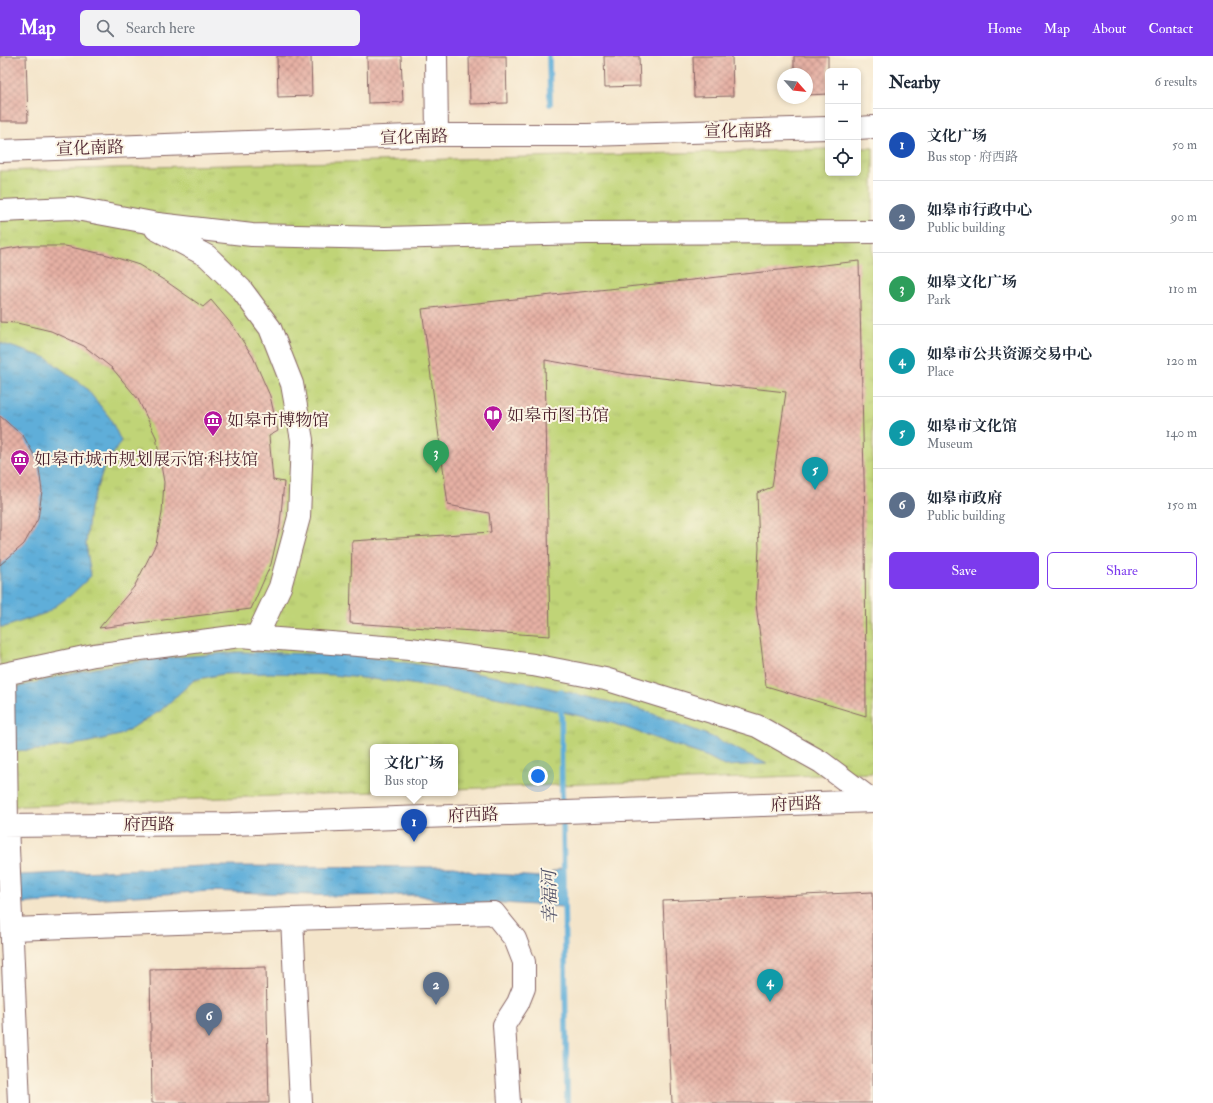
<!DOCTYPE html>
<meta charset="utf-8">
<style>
:root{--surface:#fff;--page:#f2f2f3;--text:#1f2937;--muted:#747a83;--line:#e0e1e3;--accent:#7c3aed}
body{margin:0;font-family:"IM FELL Double Pica","Noto Serif SC",serif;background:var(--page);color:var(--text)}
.controls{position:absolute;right:12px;top:12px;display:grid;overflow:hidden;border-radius:6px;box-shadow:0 2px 6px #0003}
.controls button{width:36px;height:36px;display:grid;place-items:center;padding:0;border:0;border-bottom:1px solid var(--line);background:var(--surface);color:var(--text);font:20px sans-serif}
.compass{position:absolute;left:777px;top:12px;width:36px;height:36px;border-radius:50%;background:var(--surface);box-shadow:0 2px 6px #0003;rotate:117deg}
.you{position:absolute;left:538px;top:720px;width:14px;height:14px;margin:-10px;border:3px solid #fff;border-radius:50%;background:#1a73e8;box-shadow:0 0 0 6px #1a73e833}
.badge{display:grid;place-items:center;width:26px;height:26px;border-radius:50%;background:var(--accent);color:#fff;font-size:13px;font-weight:700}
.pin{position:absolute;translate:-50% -33px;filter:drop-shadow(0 1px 2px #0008)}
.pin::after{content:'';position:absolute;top:21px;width:14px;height:12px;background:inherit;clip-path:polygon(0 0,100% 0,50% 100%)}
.popup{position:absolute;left:370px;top:688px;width:88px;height:52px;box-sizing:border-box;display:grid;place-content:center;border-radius:6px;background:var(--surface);filter:drop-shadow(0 1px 3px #0005);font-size:13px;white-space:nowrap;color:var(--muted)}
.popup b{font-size:15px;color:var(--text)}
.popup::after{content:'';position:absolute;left:50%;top:100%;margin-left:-8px;border:8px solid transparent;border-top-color:var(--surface)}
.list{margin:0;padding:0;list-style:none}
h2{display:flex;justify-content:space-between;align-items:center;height:52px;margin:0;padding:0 16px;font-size:17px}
h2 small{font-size:13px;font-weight:400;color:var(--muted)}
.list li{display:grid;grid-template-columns:26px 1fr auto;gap:12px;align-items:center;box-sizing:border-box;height:72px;padding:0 16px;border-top:1px solid var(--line)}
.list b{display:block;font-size:15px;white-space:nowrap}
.list p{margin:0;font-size:13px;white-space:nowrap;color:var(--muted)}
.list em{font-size:13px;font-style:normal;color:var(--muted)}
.actions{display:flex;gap:8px;padding:12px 16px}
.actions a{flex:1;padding:9px 0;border:1px solid var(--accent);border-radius:6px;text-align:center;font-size:14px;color:var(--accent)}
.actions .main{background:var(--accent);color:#fff}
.icon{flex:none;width:22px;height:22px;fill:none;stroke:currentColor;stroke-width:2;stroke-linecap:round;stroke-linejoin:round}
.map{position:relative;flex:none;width:873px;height:1047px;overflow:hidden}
header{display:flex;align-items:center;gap:24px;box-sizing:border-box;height:56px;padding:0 20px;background:var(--accent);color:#fff}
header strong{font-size:19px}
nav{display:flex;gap:22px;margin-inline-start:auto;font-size:14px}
.search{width:280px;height:36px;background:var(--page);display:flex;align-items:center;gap:10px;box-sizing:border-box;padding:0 14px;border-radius:6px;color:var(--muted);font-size:15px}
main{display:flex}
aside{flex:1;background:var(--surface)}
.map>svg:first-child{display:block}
.park{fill:url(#park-tufts);stroke:#857a51}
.water{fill:url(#water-ripples);stroke:#546682}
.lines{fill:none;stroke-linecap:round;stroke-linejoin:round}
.stream{stroke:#5faed9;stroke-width:5.5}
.building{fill:url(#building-cross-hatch)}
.minor-casing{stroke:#866463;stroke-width:24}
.minor{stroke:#fff;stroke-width:22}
.labels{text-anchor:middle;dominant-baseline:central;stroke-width:4;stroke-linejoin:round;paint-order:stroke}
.street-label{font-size:17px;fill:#4a1f2b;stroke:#fcf5e5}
.poi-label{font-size:17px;fill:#4a1f2b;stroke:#fcf5e5;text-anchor:start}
.water-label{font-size:18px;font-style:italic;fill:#515168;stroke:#fcf5e5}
</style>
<header>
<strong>Map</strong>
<div class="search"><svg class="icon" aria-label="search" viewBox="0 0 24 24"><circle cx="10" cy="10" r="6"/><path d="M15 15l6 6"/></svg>Search here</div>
<nav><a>Home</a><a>Map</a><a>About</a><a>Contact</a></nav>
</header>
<main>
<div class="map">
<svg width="873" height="1047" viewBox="0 0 873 1047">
<defs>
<pattern id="park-tufts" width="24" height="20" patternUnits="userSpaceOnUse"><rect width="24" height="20" fill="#c0d477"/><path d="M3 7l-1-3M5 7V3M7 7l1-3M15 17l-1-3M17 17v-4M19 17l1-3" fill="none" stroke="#a6b667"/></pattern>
<pattern id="water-ripples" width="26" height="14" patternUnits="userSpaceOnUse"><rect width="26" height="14" fill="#5faed9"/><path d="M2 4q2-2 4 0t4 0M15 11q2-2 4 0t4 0" fill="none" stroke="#508db0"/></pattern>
<pattern id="building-cross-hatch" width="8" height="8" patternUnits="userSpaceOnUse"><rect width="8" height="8" fill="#e6b1a4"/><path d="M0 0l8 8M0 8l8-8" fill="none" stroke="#bc8f86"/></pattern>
</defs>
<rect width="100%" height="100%" fill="#fcf5e5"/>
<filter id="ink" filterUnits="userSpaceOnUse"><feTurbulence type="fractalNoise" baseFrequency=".025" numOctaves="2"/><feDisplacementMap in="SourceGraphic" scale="8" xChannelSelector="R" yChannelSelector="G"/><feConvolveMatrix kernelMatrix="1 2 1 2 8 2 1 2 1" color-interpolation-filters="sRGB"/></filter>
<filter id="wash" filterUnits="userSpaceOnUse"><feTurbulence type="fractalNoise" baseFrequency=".012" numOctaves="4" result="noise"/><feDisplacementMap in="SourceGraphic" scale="16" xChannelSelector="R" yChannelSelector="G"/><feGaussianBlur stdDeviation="0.9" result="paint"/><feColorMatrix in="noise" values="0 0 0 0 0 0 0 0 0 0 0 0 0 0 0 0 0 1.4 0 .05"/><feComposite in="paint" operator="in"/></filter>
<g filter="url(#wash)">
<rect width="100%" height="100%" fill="#f4e5ca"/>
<path class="park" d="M858,92H873V717L455,733V691H373V736L0,751V115L828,93V117H858Z"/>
<path class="water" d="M0,287L47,302L86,332L110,362L121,385L103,414L90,452L86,488L91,520L71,539L46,557L5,571H0Z
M239,596L351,599L458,614L534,628L643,654L710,680L767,708L725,710L708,701L612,667L495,641L391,625L332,619L270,617L223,618L194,624L160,655L120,679L85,687L37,694L0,695V636C37,626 74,616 112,609C154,602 197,600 239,596Z
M203,810L455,811L475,817L542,821L564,811V851L503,847H451L417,839L337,840L210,835L0,849V820Z"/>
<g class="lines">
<path class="stream" d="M549,0L550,48
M561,635L562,753
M563,761L567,1047"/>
</g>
<g id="blocks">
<path class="building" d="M0,0H26L28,65H0Z
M277,0H311L312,40L278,41Z
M367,0H401L403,46L368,47Z
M469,0H506L507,47L470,48Z
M604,0H639L640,30L605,31Z
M693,0H732L733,40L694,41Z
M794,0H828V38L807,39V18H794Z
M24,190H65L108,199L139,209L167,226L203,251L211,244L233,270L253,301L270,340L278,375L269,380L273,424L284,426L280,469L271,508L251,553L99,572L134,531L156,488L162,457L164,426L156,381L138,343L112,312L84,290L51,275L17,267L0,266V194Z
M859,205L865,463L866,660L766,630L756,548L759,492L757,437L772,431L786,336L626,318L545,304L550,580L350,567L352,485L491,476L489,457L448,449L422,253L692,224Z
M0,360L24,381L38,406L42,435L38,463L24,488L0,509Z
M873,836V1047H672L663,845Z
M266,911L269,1047H152L150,913Z"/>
</g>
</g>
<g filter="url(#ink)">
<use href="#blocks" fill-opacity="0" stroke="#866463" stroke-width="1"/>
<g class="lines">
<defs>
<path id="minor" d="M436,0L437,79
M858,72L873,71
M0,95L437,79H587L828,72
M0,155L71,152L158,168L252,179L385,182L586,177L873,176
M156,173L207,200L241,233L270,272L292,328L302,384L299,461L280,531L256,582
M5,618L7,769L19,1047
M0,619L94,599L240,580L410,593L533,609L605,623L757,670L821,706L873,745
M0,770L231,768L873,745
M292,863L494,857L515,883L524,906V932L518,947L504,969L509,1047
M12,873L292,863L301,1047"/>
</defs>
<use href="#minor" class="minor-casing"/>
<use href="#minor" class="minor"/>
</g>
</g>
<defs>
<symbol id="library-pin" viewBox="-11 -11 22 30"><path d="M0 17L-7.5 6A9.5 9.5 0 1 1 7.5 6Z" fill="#b5179e" stroke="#fcf5e5"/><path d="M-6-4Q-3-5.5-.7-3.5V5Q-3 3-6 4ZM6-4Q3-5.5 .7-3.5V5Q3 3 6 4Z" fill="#fff"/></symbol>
<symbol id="museum-pin" viewBox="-11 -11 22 30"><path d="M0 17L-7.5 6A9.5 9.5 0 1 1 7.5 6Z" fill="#b5179e" stroke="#fcf5e5"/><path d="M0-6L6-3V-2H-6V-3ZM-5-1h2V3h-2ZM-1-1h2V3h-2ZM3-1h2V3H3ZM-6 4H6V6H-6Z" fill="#fff"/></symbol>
</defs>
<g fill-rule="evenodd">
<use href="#library-pin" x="482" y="348" width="22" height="30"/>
<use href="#museum-pin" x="202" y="353" width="22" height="30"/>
<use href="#museum-pin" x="9" y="392" width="22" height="30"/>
</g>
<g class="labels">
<g class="street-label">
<text transform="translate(738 75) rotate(-1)">宣化南路</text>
<text transform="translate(414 81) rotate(-2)">宣化南路</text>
<text transform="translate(90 92) rotate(-2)">宣化南路</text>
<text transform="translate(796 748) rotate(-2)">府西路</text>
<text transform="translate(473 759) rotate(-2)">府西路</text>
<text x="149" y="768">府西路</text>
</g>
<g class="poi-label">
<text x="507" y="359">如皋市图书馆</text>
<text x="227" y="364">如皋市博物馆</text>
<text x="34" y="403">如皋市城市规划展示馆·科技馆</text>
</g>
<g class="water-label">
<text transform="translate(550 841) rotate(-91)">幸福河</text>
</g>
</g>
</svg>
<div class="controls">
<button>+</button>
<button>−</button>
<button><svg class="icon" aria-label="locate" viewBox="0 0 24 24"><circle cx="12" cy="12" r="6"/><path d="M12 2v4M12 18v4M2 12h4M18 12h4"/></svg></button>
</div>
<svg class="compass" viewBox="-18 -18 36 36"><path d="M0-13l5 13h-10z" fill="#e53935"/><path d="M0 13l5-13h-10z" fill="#747a83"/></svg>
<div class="you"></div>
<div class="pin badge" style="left:414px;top:786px;background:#1a4fb4">1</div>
<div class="popup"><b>文化广场</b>Bus stop</div>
<div class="pin badge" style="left:436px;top:949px;background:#5c6f8a">2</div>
<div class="pin badge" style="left:436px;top:417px;background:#2e9e5b">3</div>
<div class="pin badge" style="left:770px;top:946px;background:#0f9aa8">4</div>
<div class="pin badge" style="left:815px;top:434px;background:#0f9aa8">5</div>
<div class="pin badge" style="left:209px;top:980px;background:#5c6f8a">6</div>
</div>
<aside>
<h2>Nearby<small>6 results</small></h2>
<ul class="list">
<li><span class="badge" style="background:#1a4fb4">1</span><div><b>文化广场</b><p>Bus stop · 府西路</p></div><em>50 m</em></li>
<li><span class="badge" style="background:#5c6f8a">2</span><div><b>如皋市行政中心</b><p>Public building</p></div><em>90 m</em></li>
<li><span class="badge" style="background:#2e9e5b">3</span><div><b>如皋文化广场</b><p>Park</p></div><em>110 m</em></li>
<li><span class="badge" style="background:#0f9aa8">4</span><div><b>如皋市公共资源交易中心</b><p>Place</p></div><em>120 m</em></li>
<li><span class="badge" style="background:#0f9aa8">5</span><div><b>如皋市文化馆</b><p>Museum</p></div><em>140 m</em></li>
<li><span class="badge" style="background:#5c6f8a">6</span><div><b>如皋市政府</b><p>Public building</p></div><em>150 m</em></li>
</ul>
<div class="actions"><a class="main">Save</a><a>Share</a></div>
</aside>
</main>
